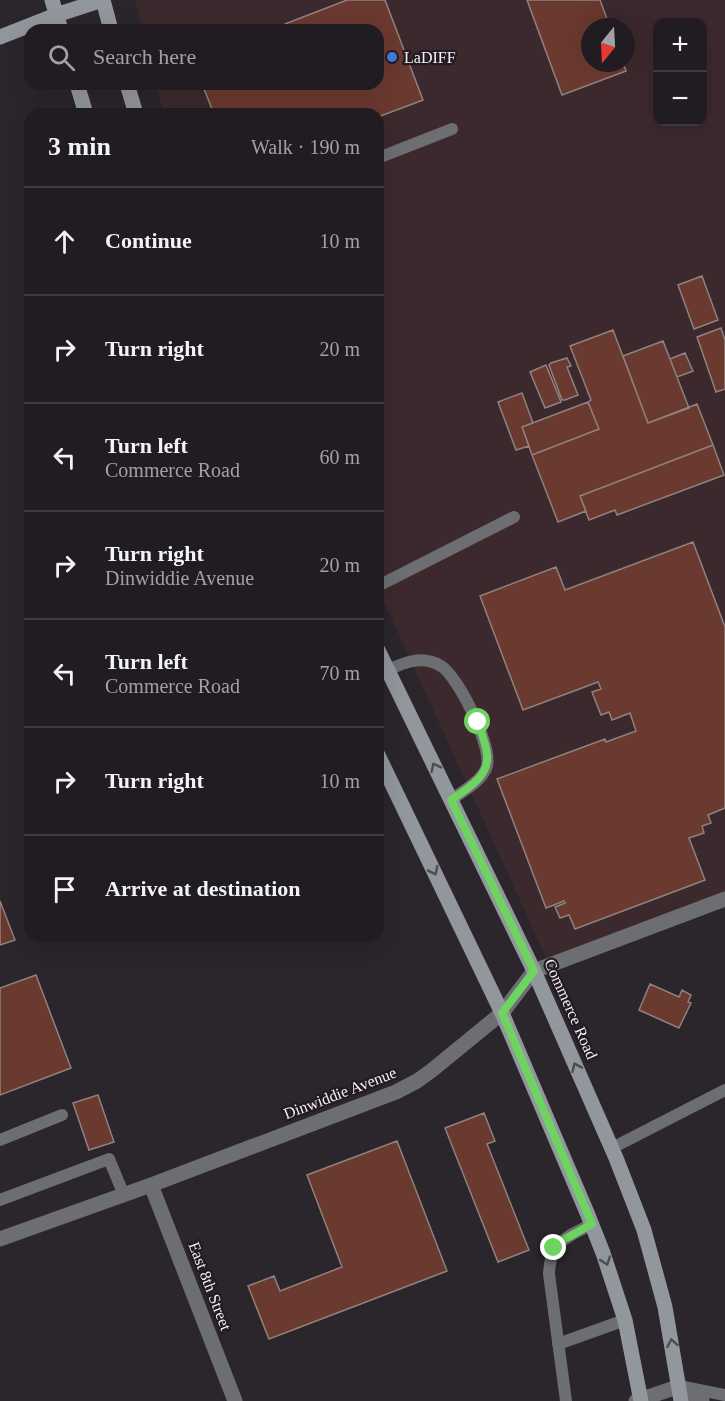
<!DOCTYPE html>
<meta charset="utf-8">
<style>
:root{--surface:#201c21;--page:#28252a;--text:#f1f3f6;--muted:#a2a1a5;--line:#3d3a3f}
body{margin:0;font-family:Georgia,serif;background:var(--page);color:var(--text)}
.controls{position:absolute;right:18px;top:18px;display:grid;overflow:hidden;border-radius:12px;box-shadow:0 6px 24px #0002}
.controls button{width:54px;height:54px;display:grid;place-items:center;padding:0;border:0;border-bottom:2px solid var(--line);background:var(--surface);color:var(--text);font:30px sans-serif}
.compass{position:absolute;left:581px;top:18px;width:54px;height:54px;border-radius:50%;background:var(--surface);box-shadow:0 6px 24px #0002;rotate:198deg}
.stop{position:absolute;width:18px;height:18px;margin:-14px;border:4px solid #6ed361;border-radius:50%;background:#fff}
.stop.end{background:#6ed361;border-color:#fff;box-shadow:0 2px 6px #0008}
.list{margin:0;padding:0;list-style:none}
h2{display:flex;justify-content:space-between;align-items:center;height:78px;margin:0;padding:0 24px;font-size:26px}
h2 small{font-size:20px;font-weight:400;color:var(--muted)}
.list li{display:grid;grid-template-columns:39px 1fr auto;gap:18px;align-items:center;box-sizing:border-box;height:108px;padding:0 24px;border-top:2px solid var(--line)}
.list b{display:block;font-size:22px;white-space:nowrap}
.list p{margin:0;font-size:20px;white-space:nowrap;color:var(--muted)}
.list em{font-size:20px;font-style:normal;color:var(--muted)}
.icon{flex:none;width:33px;height:33px;fill:none;stroke:currentColor;stroke-width:2;stroke-linecap:round;stroke-linejoin:round}
.map{position:relative;flex:none;width:725px;height:1401px;overflow:hidden}
.search{position:absolute;background:var(--surface);box-shadow:0 6px 24px #0002;left:24px;top:24px;width:360px;height:66px;display:flex;align-items:center;gap:15px;box-sizing:border-box;padding:0 21px;border-radius:18px;color:var(--muted);font-size:22px}
.panel{position:absolute;background:var(--surface);box-shadow:0 6px 24px #0002;left:24px;top:108px;width:360px;height:834px;border-radius:18px}
.map>svg:first-child{display:block}
.industrial{fill:#3c292e;fill-rule:evenodd}
.building{fill:#6a3930;stroke:#8f827f;stroke-width:1.5}
.lines{fill:none;stroke-linecap:round;stroke-linejoin:round}
.lane{stroke:#6c6e72;stroke-width:12}
.street{stroke:#6c6e72;stroke-width:15}
.secondary{stroke:#92969d;stroke-width:15}
.oneway{stroke:#4f4c53}
.route{stroke:#6ed361;stroke-width:8}
.shop-dot{fill:#3f7fe0;stroke:#221b22;stroke-width:2}
.labels{text-anchor:middle;dominant-baseline:central;stroke-width:4.5;stroke-linejoin:round;paint-order:stroke}
.poi-label{font-size:16px;fill:#f4f0f5;stroke:#221b22;text-anchor:start}
.street-label{font-size:16px;fill:#f4f0f5;stroke:#221b22}
</style>
<div class="map">
<svg width="725" height="1401" viewBox="0 0 725 1401">
<rect width="100%" height="100%" fill="#2b252c"/>
<path class="industrial" d="M135,0H725V894L548,962L378,589V114H164L156,84H378V30H142ZM658,22H702V122H658ZM590,27H626V63H590Z"/>
<path class="building" d="M347,0H385L423,100L378,117V114H346L344,110L334,114H214L202,84H378V30H284L287,29L285,24Z
M527,0H600L610,27H590V63H623L626,71L562,95Z
M702,276L718,320L694,329L678,285Z
M721,328L725,340V389L716,392L697,337Z
M613,330L648,423L697,404L713,445L580,496L586,511L558,522L532,455L599,429L588,402L591,400L570,346Z
M663,341L689,408L648,423L623,356Z
M685,353L693,371L677,377L670,359Z
M567,358L571,366L567,367L578,395L565,400H562L549,365L551,363Z
M546,365L561,402L545,408L530,372Z
M522,393L533,423L522,427L529,446L516,450L498,402Z
M588,402L599,429L532,455L522,427Z
M713,445L724,475L617,515L615,510L589,520L580,496Z
M693,542L725,627V808L708,815L711,823L702,826L704,833L689,838L705,880L575,929L569,915L560,918L555,907L565,903L564,901L546,908L497,779L605,739L606,742L636,731L630,713L612,720L609,712L601,715L592,692L601,689L598,682L523,710L480,596L556,567L565,590Z
M0,901L15,940L0,945Z
M36,975L71,1068L0,1095V988Z
M650,984L679,997L682,990L691,995L688,1002L691,1003L679,1028L639,1010Z
M98,1095L114,1142L89,1150L73,1103Z
M484,1113L495,1141L487,1144L529,1250L498,1262L445,1128Z
M397,1141L447,1271L269,1339L248,1286L274,1276L280,1291L342,1267L307,1175Z"/>
<g class="lines">
<path class="lane" d="M378,158L452,129
M378,586L514,517
M388,670C405,662 423,655 441,666C458,676 495,750 486,769C479,783 463,791 451,800
M0,1140L62,1115
M612,1148L725,1090
M0,1200L109,1159L124,1195
M558,1344L625,1320
M684,1387L725,1395
M566,1401L549,1274C550,1241 566,1238 592,1224"/>
<path class="street" d="M151,1185L235,1401
M0,1239L151,1185L396,1092L417,1081L431,1071L502,1013L534,971L725,899
M636,1401L680,1386L702,1401"/>
<path class="secondary" d="M52,0L61,30
M103,0L111,30
M0,37L56,15L102,0
M77,84L86,114
M127,84L136,114
M378,650L534,971L616,1158L644,1230L665,1307L681,1401
M378,755L502,1013L588,1215L603,1253L625,1320L641,1401"/>
</g>
<defs><path id="oneway-chevron" d="M-2-3.5L2.5 0L-2 3.5" fill="none" stroke-width="1.6" stroke-linecap="round" stroke-linejoin="round" transform="scale(1.5)"/></defs>
<g class="oneway">
<use href="#oneway-chevron" transform="translate(435 767) rotate(-116)"/>
<use href="#oneway-chevron" transform="translate(434 871) rotate(64)"/>
<use href="#oneway-chevron" transform="translate(576 1067) rotate(-114)"/>
<use href="#oneway-chevron" transform="translate(606 1261) rotate(71)"/>
<use href="#oneway-chevron" transform="translate(672 1343) rotate(-100)"/>
</g>
<g class="lines">
<path class="route" d="M478,722C481,732 486,744 487,754C490,776 467,789 451,800L534,971L502,1013L592,1224L565,1239L554,1248"/>
</g>
<circle class="shop-dot" cx="392" cy="57" r="6"/>
<g class="labels">
<g class="poi-label">
<text x="404" y="57">LaDIFF</text>
</g>
<g class="street-label">
<text transform="translate(571 1009) rotate(66)">Commerce Road</text>
<text transform="translate(340 1093) rotate(-21)">Dinwiddie Avenue</text>
<text transform="translate(210 1286) rotate(69)">East 8th Street</text>
</g>
</g>
</svg>
<div class="controls">
<button>+</button>
<button>−</button>
</div>
<svg class="compass" viewBox="-18 -18 36 36"><path d="M0-13l5 13h-10z" fill="#e53935"/><path d="M0 13l5-13h-10z" fill="#a2a1a5"/></svg>
<div class="stop" style="left:478px;top:722px"></div>
<div class="stop end" style="left:554px;top:1248px"></div>
<div class="search"><svg class="icon" aria-label="search" viewBox="0 0 24 24"><circle cx="10" cy="10" r="6"/><path d="M15 15l6 6"/></svg>Search here</div>
<section class="panel">
<h2>3 min<small>Walk · 190 m</small></h2>
<ul class="list">
<li><svg class="icon" aria-label="ahead" viewBox="0 0 24 24"><path d="M12 20V5M6 11l6-6 6 6"/></svg><div><b>Continue</b></div><em>10 m</em></li>
<li><svg class="icon" aria-label="right" viewBox="0 0 24 24"><path d="M7 20v-9h11M14 6l5 5-5 5"/></svg><div><b>Turn right</b></div><em>20 m</em></li>
<li><svg class="icon" aria-label="left" viewBox="0 0 24 24"><path d="M17 20v-9H6M10 6l-5 5 5 5"/></svg><div><b>Turn left</b><p>Commerce Road</p></div><em>60 m</em></li>
<li><svg class="icon" aria-label="right" viewBox="0 0 24 24"><path d="M7 20v-9h11M14 6l5 5-5 5"/></svg><div><b>Turn right</b><p>Dinwiddie Avenue</p></div><em>20 m</em></li>
<li><svg class="icon" aria-label="left" viewBox="0 0 24 24"><path d="M17 20v-9H6M10 6l-5 5 5 5"/></svg><div><b>Turn left</b><p>Commerce Road</p></div><em>70 m</em></li>
<li><svg class="icon" aria-label="right" viewBox="0 0 24 24"><path d="M7 20v-9h11M14 6l5 5-5 5"/></svg><div><b>Turn right</b></div><em>10 m</em></li>
<li><svg class="icon" aria-label="arrive" viewBox="0 0 24 24"><path d="M6 21V4h12l-3 4 3 4H6"/></svg><div><b>Arrive at destination</b></div></li>
</ul>
</section>
</div>
